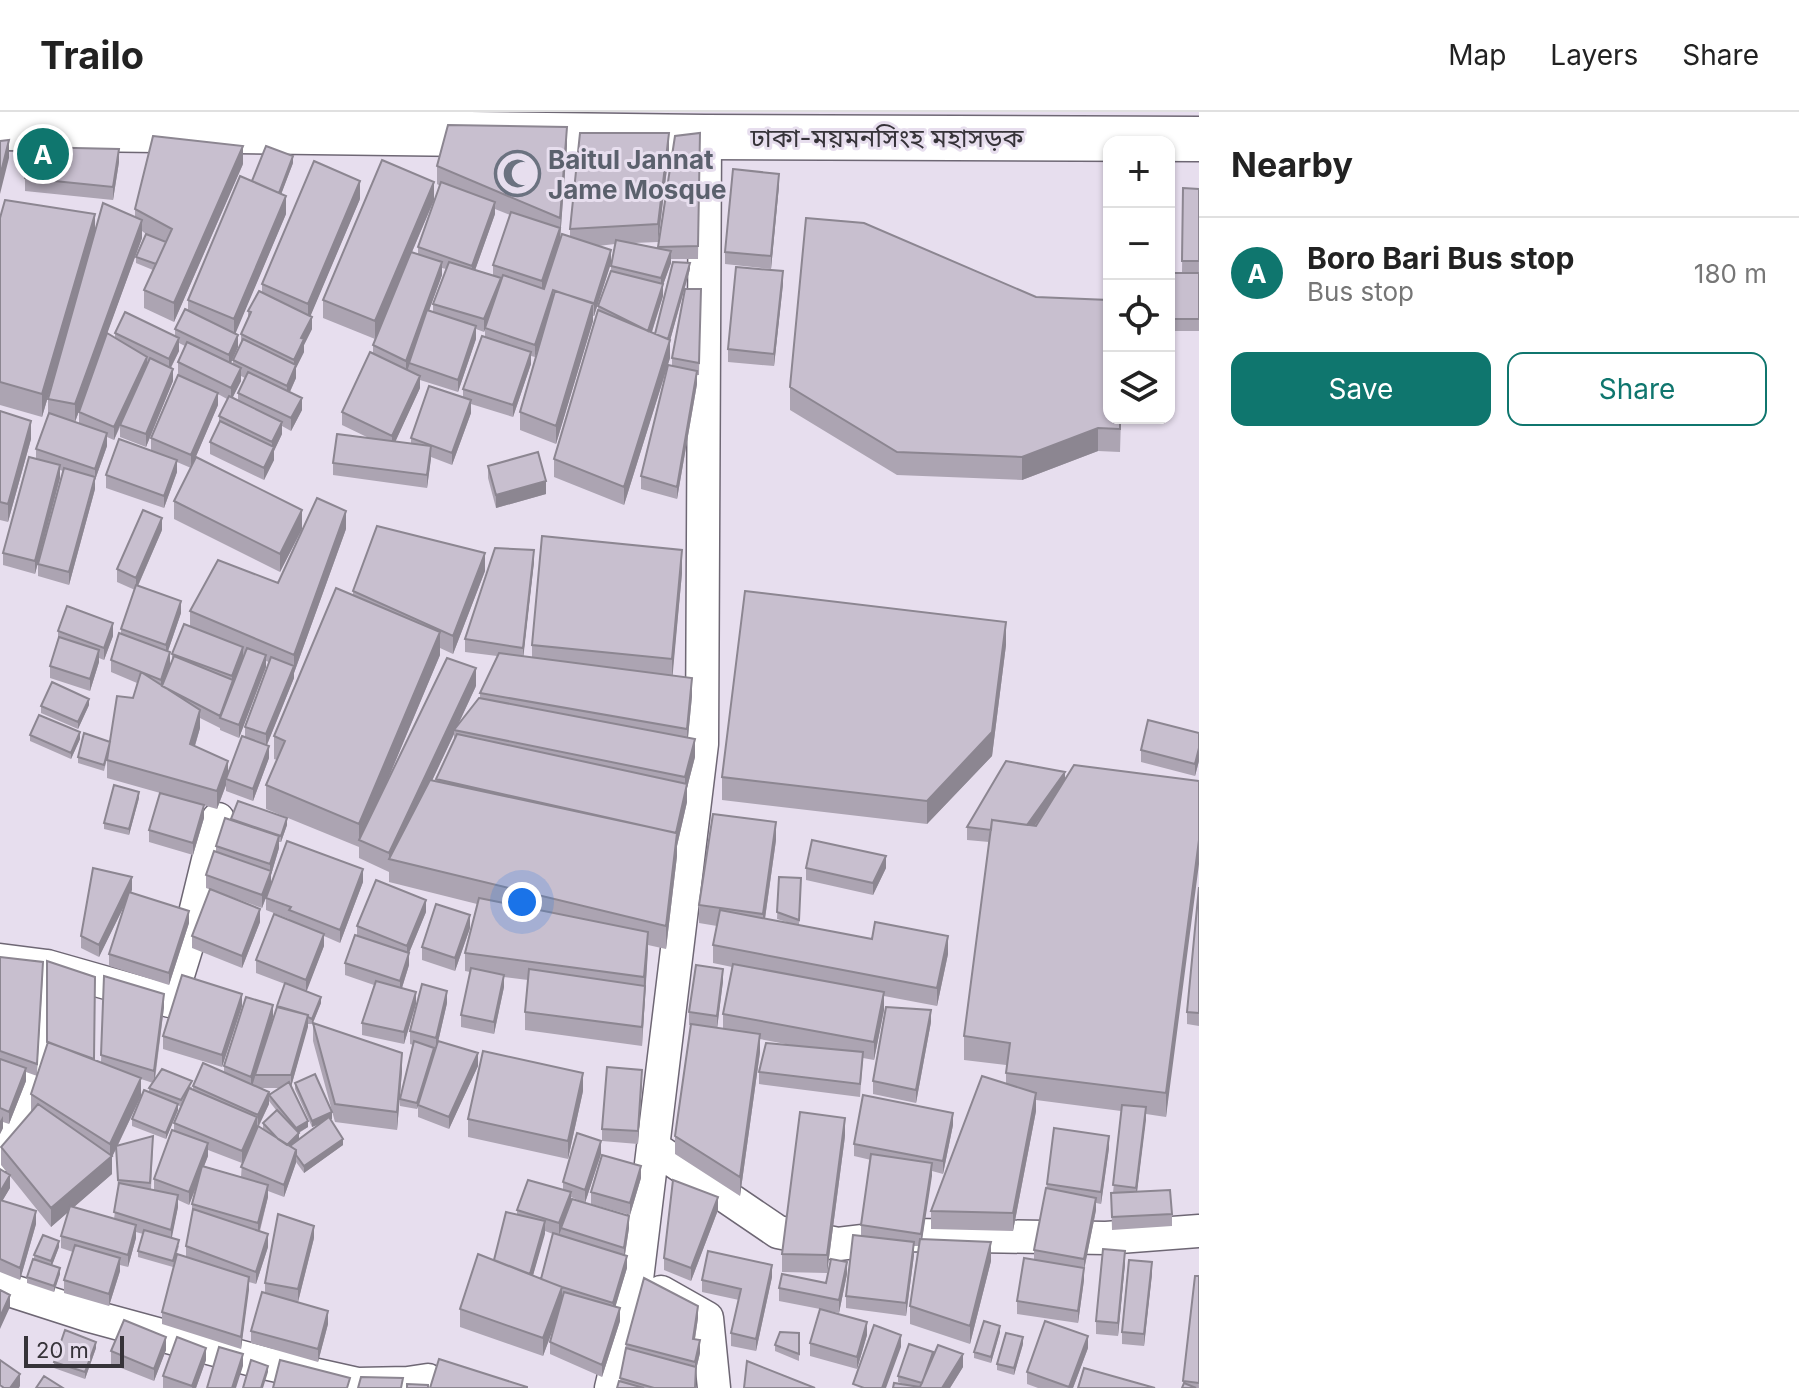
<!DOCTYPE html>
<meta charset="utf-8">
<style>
:root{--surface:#fff;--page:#f6f6f6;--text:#222;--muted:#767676;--line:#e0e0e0;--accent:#0f766e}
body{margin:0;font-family:Inter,"Noto Sans Bengali",sans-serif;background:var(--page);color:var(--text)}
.controls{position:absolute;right:24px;top:24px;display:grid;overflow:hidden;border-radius:16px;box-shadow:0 2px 6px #0004}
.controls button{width:72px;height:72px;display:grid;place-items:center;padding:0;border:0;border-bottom:2px solid var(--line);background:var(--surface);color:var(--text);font:40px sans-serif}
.scale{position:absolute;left:24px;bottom:20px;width:100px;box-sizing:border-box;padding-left:8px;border:4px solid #363339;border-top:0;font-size:22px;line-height:28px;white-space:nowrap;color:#363339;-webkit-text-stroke:6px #e7deee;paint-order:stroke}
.you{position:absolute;left:522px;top:790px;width:28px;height:28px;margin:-20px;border:6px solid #fff;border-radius:50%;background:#1a73e8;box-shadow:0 0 0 12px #1a73e833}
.badge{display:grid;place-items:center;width:52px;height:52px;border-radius:50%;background:var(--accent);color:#fff;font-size:26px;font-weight:700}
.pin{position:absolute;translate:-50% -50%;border:4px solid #fff;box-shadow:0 2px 8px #0006}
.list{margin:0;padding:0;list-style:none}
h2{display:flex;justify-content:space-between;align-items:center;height:104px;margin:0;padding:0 32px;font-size:34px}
h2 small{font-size:26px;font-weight:400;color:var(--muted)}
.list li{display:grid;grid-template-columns:52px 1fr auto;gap:24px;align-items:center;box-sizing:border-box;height:112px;padding:0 32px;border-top:2px solid var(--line)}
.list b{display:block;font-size:30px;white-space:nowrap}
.list p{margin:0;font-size:26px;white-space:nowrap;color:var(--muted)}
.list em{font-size:26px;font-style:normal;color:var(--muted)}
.actions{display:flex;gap:16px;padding:24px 32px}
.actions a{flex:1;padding:18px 0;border:2px solid var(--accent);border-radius:16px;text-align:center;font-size:28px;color:var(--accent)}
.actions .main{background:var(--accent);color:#fff}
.icon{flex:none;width:44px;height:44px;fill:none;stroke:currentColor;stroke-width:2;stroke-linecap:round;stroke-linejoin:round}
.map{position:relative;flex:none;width:1199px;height:1276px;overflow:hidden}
header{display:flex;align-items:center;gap:48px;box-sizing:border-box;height:112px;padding:0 40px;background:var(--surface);border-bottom:2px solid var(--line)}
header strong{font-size:38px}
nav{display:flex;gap:44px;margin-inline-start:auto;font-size:28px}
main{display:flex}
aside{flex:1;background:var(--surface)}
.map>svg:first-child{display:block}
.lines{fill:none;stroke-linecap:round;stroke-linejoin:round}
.minor-casing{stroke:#6e6774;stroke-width:35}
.trunk-casing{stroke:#6e6774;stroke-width:47}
.minor{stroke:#fff;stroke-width:32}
.trunk{stroke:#fff;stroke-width:44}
.wall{fill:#aca4b2;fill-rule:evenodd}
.shaded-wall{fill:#8c8691}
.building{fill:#c8bfcf;stroke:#8c8691;stroke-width:2}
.labels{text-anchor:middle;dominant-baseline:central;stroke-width:6;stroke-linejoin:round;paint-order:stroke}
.street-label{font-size:26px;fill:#363339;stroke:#e7deee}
.worship-label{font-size:26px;font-weight:bold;fill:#5b616d;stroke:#e7deee;text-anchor:start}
</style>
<header>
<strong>Trailo</strong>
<nav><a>Map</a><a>Layers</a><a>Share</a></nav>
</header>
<main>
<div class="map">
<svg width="1199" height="1276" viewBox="0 0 1199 1276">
<rect width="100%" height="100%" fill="#e7deee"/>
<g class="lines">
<defs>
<path id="minor" d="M0,848L47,854L170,889L187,834L218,707
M653,1035L778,1120L838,1132L913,1123L1106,1126L1199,1119
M0,1044L17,1018L41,957L47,854
M0,1175L87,1203L264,1251L358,1272L408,1271L428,1268
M661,1180L707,1206L714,1276
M611,1276L637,1167L702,632L705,25"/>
<path id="trunk" d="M0,16L705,25L1199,27"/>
</defs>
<use href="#minor" class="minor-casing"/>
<use href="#trunk" class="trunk-casing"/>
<use href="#minor" class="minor"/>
<use href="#trunk" class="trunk"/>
</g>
<path class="wall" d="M700,21L698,147H671V151L663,173V184L652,220L655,222L690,157L670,228V246L624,393L554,365V347L598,199V194L611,159V151L594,204H593V209L556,332L520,318V300L542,225L535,245L531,244V252L513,305L471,292V301L452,353L431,345L427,376L333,363V351L371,327L342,313V300L373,242V233L375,227L323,206V188L434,88L412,140L418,142V135L440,74L437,72V54L567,33L560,128L570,124V117L669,40L658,130L633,131L658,136L675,24ZM495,97L510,103L493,153V163L475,158L495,102ZM615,132L611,151L598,134ZM442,156L446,157L433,192V200L429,198L442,163ZM476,217L484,220L485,217V225L463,277V286L411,326V332L395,330L420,276V268L458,280L476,227Z
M119,50L113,88L25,79V66Z
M293,51L281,82L286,102L235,221L238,235L231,251L233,252V248L241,232V222L248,206V199L262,180V172L360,87L310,204L312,217L304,233V240L296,256V266L290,280L302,298L291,319L282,314V322L274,339V348L264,368L210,342V330L219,311V304L227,287L218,282V293L191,356L177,350V360L164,396L106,376V363L151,338V326L178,263V250L185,234L179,231V239L171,256L173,269L146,335L120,325V315L114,328L107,325V334L95,368V377L69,473L38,464V452L63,359L60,358V366L35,462L3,453V441L36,347V337L48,305V287L61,241L42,305L0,293V106L95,121L135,105V97L243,52L174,210L144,196V178L153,158L136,151V145L146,122L142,119V126L107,221L115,226V221L175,225V217L188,198V188L252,69ZM97,249L79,300V312L75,310ZM241,264L245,266L238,281V289L232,286L241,269Z
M779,74L771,157L725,152V140Z
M1183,76L1199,77V219H1169V161H1182Z
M783,172L774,254L728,250V237Z
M701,177L699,263H697V272L677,387L641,377V364L672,254V246Z
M790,275L1109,306H1121L1120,340L1098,339L1022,368L897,363L790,298Z
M0,299L31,327L8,410L0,408Z
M488,354L546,382L496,396L488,366Z
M174,389L302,417L280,460L174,407Z
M346,417L294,561V566L267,633L269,646L253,689L226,679V673L217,697L107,666V647L104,659L78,651V645L110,630L133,586L137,571L111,560V548L121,522V517L135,478L117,470V457L162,418L138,474L181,501L168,539L170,553L172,548V542L190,515V499L278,471ZM266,549L269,550L245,615V625L228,661L195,634L200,616V606L220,616V614V618L239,626L266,555Z
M534,450L523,544L532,545V533L682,461L672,564L692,584L688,626L695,645L687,676V690L677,734V744L666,837L648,833L642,934L525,918V900L528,868L504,865V875L494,922L461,915V903L470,860L465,859V841L477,792L389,770V760L359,746V734V735L266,697V673L277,648L274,647V624L353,483V479L485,459L453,542L440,536V543L381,683L476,574L458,613L480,586V581L497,544L465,540V527ZM454,622V629L436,669L432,668Z
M58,519L113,524L104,548L99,546V550L90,579L50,566V554L58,527Z
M1006,533L992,644L927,712L722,688V665Z
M89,593L78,617L41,601V594Z
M1199,621V649L1195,664L1141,650V638Z
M30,623L80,627L71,647L30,629Z
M1065,668L1199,669L1166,1005L1146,1002L1137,1080L1172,1102V1114L1112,1118L1111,1081H1113L1121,999L1036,988V999L1013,1119L931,1117V1099L1006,971V953L964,948V924L989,730L967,728V715Z
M139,686L129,723L104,717V711Z
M204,706L193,743L149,730V718Z
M231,708L287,713L281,730H279V736L271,763V771L363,770L340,831L324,824V834L306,879L321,891L313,911L402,959L397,1018L335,1010L313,929V912H308L291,975L308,1015L299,1021V1027L319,1012L312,1015L295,977V971L332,1007H330L343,1033L304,1061L296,1050L284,1085L268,1079V1085L260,1119L268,1135L256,1172L249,1170L241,1237L162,1212V1200L186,1145V1134L192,1102V1092L198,1071L189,1093L178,1088V1095L171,1126L179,1134L173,1155L138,1145V1139L143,1122L136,1120V1126L128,1155L120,1153V1159L109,1194L64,1181V1168L73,1140L61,1136V1124L68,1100L51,1115L10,1064V1076L2,1089L36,1112L20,1168L0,1160V1057L9,1063L1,1053V1035L31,1000V982L37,964L26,960V969L9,1012L3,1010V1016L0,1022V845L43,862L37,962L94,947L101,950L104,864L164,895L155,968L192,975L191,977L193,978V974L224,960V954L273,905L257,959L285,872L256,861V848L289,807L266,798V786L262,796L206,776V763L216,739V734ZM141,967L153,971L149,976V980L132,1007V1014L166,1027L178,998V993L181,995L174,1011V1019L154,1067V1078L151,1077L153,1036L118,1033L141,984ZM259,976H280L269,983V989L276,998L263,1011V1017L259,1014L269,992ZM116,1037L118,1076L114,1107L74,1095L112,1062V1045ZM208,1038L242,1051L241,1065L204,1054L208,1044Z
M776,728L765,807L793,812L777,807L779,765L801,766L799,813L948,842L937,894L884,884V898L874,948L863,946L860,985L759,972V960L796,934L760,927V940L740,1084L675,1042V1024L691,913H689V900L723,869L717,916L723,917V902L732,855L713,851V833L717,814L699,811V793Z
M806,756H886L873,783L806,768Z
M1199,775V914L1187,912V900Z
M132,778L131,781L189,811L169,873L109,854V842L125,792L99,845L81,836V824Z
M426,800L409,841V853L402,876L416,892L404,932L362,923V911L374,873L345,863V851L357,823V814Z
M260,810L242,856L192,836V824Z
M470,816L455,859L422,848V835Z
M447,891L438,930L478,954L449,1017L418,1005V994L417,997L400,994V987L413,933L410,932V919Z
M242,894L222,955L163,937V924Z
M931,910L916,991L873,982V969Z
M642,970L638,1032L602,1029V1017Z
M583,979L568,1047L468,1025V1007Z
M953,1013L943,1062L932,1059L922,1127L991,1149L970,1232L910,1212V1194L919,1134H914V1143L906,1204L846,1196V1184L861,1124V1113L871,1048L854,1044V1032Z
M845,1024L827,1161L782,1160V1142Z
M1109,1036L1101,1092L1096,1091V1098L1084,1158V1168L1078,1211L1017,1202V1189L1034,1148V1138L1047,1072Z
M601,1042L585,1091L571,1085V1091L629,1116L625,1143L627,1156L615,1195L620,1209L602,1265L550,1242V1230L554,1214L543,1244L460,1215V1197L494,1148L517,1103V1098L563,1078V1070ZM545,1119L553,1122L541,1167L533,1163Z
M641,1066L630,1103L591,1092V1080Z
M718,1098L691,1169L664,1158V1146Z
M314,1126L298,1190L328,1212L318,1250L251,1231V1219L265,1181V1171Z
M59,1135L52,1153L60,1162L54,1180L27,1171V1165L34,1147V1143Z
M1125,1152L1118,1224L1096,1222V1209Z
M847,1162L839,1201L824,1198L867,1223L857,1257L810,1244V1231L820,1197L779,1189V1176L826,1171Z
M1152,1162L1144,1234L1122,1232V1220Z
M1199,1164V1276H1182L1183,1274Z
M772,1165L756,1239L731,1234V1221L739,1188L702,1180V1168Z
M698,1206L695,1227L700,1241L696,1258L695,1276H617L620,1269L626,1232Z
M1000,1220L991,1251L974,1246V1240Z
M799,1221V1249L775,1239V1233Z
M1023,1232L1014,1263L997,1258V1252Z
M96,1236L85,1267L54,1256V1250Z
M1088,1236L1073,1276H1038L1027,1272V1260Z
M166,1238L154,1269L111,1252V1239Z
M933,1244L963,1255L950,1276H893L907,1273L898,1270V1264Z
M206,1248L196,1276H163V1264Z"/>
<path class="shaded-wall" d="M567,15V33L560,128L542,181V169L560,116Z
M669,21V40L658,130V112Z
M9,28V46L0,82V64Z
M243,34V52L174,210V191Z
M119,37V50L113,88V75Z
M293,44V51L279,88V82Z
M779,62V74L771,157V144Z
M360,69V87L308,210V192Z
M434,70V88L375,227V209Z
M286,84V102L234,225V207Z
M495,90V102L472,167V154Z
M95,102V125L42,305V282Z
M142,108V126L75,310V292Z
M611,138V151L594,204V192Z
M671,139V151L663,173V184L648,232V220L661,178V166Z
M442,150V163L406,262V249Z
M690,151V157L668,236V230Z
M783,159V172L774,254V242Z
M501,166V178L484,220V207Z
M553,178V190L535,245V233Z
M593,191V209L556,332V314Z
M312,205V217L304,233V240L296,256V266L287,286V274L294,258V248L301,226Z
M476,214V227L458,280V268Z
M238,223V235L229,255V243Z
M179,226V239L169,259V247Z
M670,228V246L624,393V375Z
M531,240V252L513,305V293Z
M147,245V257L120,313L114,328V315Z
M241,256V269L231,289V276Z
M173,257V269L146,335V322Z
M697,259V272L677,387V375Z
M420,264V276L392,337V324Z
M218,281V293L191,356V343Z
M302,286V298L291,319V306Z
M471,288V301L452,353V341Z
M31,309V327L8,410V392Z
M282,310V322L274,339V348L264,368V356L272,338V330Z
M1098,316V339L1022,368V345Z
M107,321V334L95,368V377L69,473V460L95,368V357Z
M431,334V347L427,376V363Z
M177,348V360L164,396V384Z
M60,353V366L35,462V449Z
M546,369V382L496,396V383Z
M302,398V417L280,460V442Z
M346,399V417L294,561V543Z
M162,406V418L136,478V466Z
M534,438V450L523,548V536Z
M682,438V461L672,570V547Z
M485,441V459L453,542V524Z
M181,489V501L166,545V533Z
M1006,510V533L992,644L927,712V689Z
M113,511V524L104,548V536Z
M440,520V543L362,729L359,728V735V712Z
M243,535V548L220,606V616V604L232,571V564Z
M99,538V550L90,579V567Z
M170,540V553L161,581V568Z
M266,543V555L239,626V613Z
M294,554V566L266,635V622Z
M476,556V574L455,619L454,618V622L395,748L389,747V741Z
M692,566V584L687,635V617Z
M89,587V593L78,617V610Z
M200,598V616L190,650V632Z
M80,620V627L71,647V641Z
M695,627V645L687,676V690L677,734V744L666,837V814L676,721L685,681V665Z
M269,634V646L253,689V677Z
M1199,636V649L1195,664V652Z
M228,649V667H226V673L217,697V679Z
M1065,660V673L1020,733V721Z
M139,680V686L129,723V717Z
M204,693V706L193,743V731Z
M287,706V713L281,730V724Z
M776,710V728L763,820V802Z
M279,724V736L271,763V771L262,796V783L270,760V752Z
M1199,728V752L1166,1005V981Z
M886,744V756L873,783V771Z
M363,757V770L340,831V818Z
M132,765V778L99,845V833Z
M426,788V800L409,841V853L400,882V869L407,847V834Z
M260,797V810L242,856V844Z
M189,799V811L169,873V861Z
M470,803V816L455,859V846Z
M648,820V838L642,934L644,865Z
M324,822V834L306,881V868Z
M948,824V842L937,894V876Z
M723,857V869L717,917V904Z
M504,863V875L494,922V910Z
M447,879V891L436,939V926Z
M416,880V892L404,932V920Z
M884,880V898L874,948V930Z
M164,882V895L154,971V959Z
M242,882V894L222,955V943Z
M321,885V891L312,913V907Z
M273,893V905L251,978V965Z
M931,898V910L916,991V978Z
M308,903V915L291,975V963Z
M760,922V940L740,1084V1065Z
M434,936V942L417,997V991Z
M402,941V959L397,1018V1000Z
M478,941V954L449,1017V1005Z
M26,956V969L9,1012V1000Z
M642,958V970L638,1032V1019Z
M583,961V979L568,1047V1029Z
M141,966V984L112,1045V1062L51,1115V1096L110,1046V1032Z
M269,980V992L258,1015V1003Z
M1036,981V999L1013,1119V1101Z
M178,992V998L166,1027V1021Z
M1146,995V1008L1136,1088V1076Z
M332,1000V1007L312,1015V1009Z
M953,1001V1013L943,1062V1049Z
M3,1004V1016L0,1022V1009Z
M257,1005V1018L242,1051V1039Z
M845,1006V1024L827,1161V1143Z
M308,1009V1015L296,1022V1016Z
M299,1021V1027L286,1041V1034Z
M1109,1024V1036L1101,1092V1080Z
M343,1027V1033L304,1061V1054Z
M601,1029V1042L585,1091V1078Z
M208,1031V1044L189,1093V1080Z
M296,1038V1051L284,1085V1073Z
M932,1051V1064L921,1135V1122Z
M641,1054V1066L630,1103V1091Z
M10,1063V1076L0,1093V1080Z
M268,1073V1085L258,1124V1111Z
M571,1080V1093L559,1123V1111Z
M178,1083V1095L171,1130V1118Z
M718,1085V1098L691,1169V1156Z
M1096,1086V1098L1084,1158V1168L1078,1211V1199L1084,1158V1147Z
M36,1099V1112L20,1168V1156Z
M629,1104V1116L624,1148V1136Z
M545,1109V1122L530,1174V1162Z
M136,1113V1126L128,1155V1143Z
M314,1114V1126L298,1190V1177Z
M268,1122V1135L256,1172V1160Z
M59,1129V1135L51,1156V1149Z
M914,1130V1143L906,1204V1191Z
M991,1130V1149L970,1232V1214Z
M1125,1139V1152L1118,1224V1211Z
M627,1144V1156L613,1203V1191Z
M120,1146V1159L109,1194V1182Z
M847,1150V1162L839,1201V1188Z
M1152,1150V1162L1144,1234V1222Z
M772,1153V1165L756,1239V1227Z
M60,1156V1162L54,1180V1174Z
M249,1165V1178L241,1237V1225Z
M562,1175V1193L543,1244V1226Z
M10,1183V1195L0,1217V1205Z
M698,1194V1206L693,1239V1227Z
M620,1196V1209L602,1265V1253Z
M328,1199V1212L318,1250V1237Z
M867,1210V1223L857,1257V1245Z
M1000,1214V1220L991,1251V1245Z
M901,1223V1235L886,1276H882Z
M1088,1224V1236L1073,1276H1069Z
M166,1225V1238L154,1269V1257Z
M1023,1225V1232L1014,1263V1256Z
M700,1228V1241L695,1262V1250Z
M96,1230V1236L85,1267V1260Z
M206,1236V1248L196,1276H192Z
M243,1242V1254L236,1276H232Z
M963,1242V1255L950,1276H942Z
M268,1254V1260L263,1276H261Z
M20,1262V1274L19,1276H10Z"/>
<path class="building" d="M448,13L567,15L560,106L437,54Z
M580,21H669L658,112L570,117Z
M700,21L698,134L658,135L675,24Z
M153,24L243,34L174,191L144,178L172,117L135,97Z
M9,28L0,64V29Z
M266,34L293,44L279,81L252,69Z
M30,35L119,37L113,75L25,66Z
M382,48L434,70L375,209L323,188Z
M314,49L360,69L308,192L262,172Z
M733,57L779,62L771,144L725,140Z
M240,64L286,84L234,207L188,188Z
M441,70L495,90L472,154L418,135Z
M1183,76L1199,77V149H1182Z
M5,88L95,102L42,282L0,270V106Z
M103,91L142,108L75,292L48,287Z
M511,100L560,116L542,169L493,153Z
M806,106L864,111L1036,185L1109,188V306H1120V317L1098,316L1022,345L897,340L790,275Z
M146,122L166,130L156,152L136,145Z
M562,122L611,138L594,192L553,178L535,233L485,216L503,163L544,177Z
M616,128L671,139L661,166L611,154Z
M411,140L442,150L406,249L373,233Z
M449,150L501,166L484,207L433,192Z
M673,150L690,151L668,227L655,222Z
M736,155L783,159L774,242L728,237Z
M611,159L663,172L648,219L598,194Z
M1169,161H1199V207H1169Z
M685,177H701L699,251L672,246Z
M259,179L312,205L301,226L304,227L294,248L241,222L251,200L248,199Z
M555,179L593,191L556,314L520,300Z
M185,197L238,223L229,243L175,217Z
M427,198L476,214L458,268L409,251Z
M598,198L670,228L624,375L554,347Z
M125,200L179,226L169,247L115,221Z
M107,221L147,245L114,315L79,300Z
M482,224L531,240L513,293L463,277Z
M243,227L296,253L287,274L233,248Z
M187,230L241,256L231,276L178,250Z
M370,240L420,264L392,324L342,300Z
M150,246L173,257L146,322L120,313Z
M668,253L697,259L677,375L641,364Z
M248,260L302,286L291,306L238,281Z
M178,263L218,281L191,343L151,326Z
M429,274L471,288L452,341L411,326Z
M229,284L282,310L272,330L219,304Z
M0,299L31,309L8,392L0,390Z
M49,301L107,321L95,357L36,337Z
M220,309L274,335L264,356L210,330Z
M337,322L431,334L427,363L333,351Z
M119,327L177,348L164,384L106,363Z
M538,340L546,369L496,383L488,354Z
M29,345L60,353L35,449L3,441Z
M196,345L302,398L280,442L174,389Z
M64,356L95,365L69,460L38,452Z
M317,386L346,399L294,543L190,499L218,448L278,471Z
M143,398L162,406L136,466L117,457Z
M377,414L485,441L453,524L353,479Z
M542,424L682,438L672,547L532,533Z
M495,436L534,438L523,536L465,527Z
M136,473L181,489L166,533L121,517Z
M336,476L440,520L359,712L266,673L285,629L274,624Z
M745,479L1006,510L992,620L927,689L722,665Z
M67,494L113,511L104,536L58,519Z
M184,512L243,535L232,564L172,542Z
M119,521L170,540L161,568L111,548Z
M59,525L99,538L90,567L50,554Z
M247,536L266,543L239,613L220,606Z
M499,541L692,566L687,617L480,581Z
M174,544L233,568L220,604L162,574Z
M271,545L294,554L266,622L245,615Z
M447,546L476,556L389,741L359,728Z
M141,560L200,598L190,632L228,649L217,679L107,648L117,584L133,586Z
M52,570L89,587L78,610L41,594Z
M479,586L695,627L685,665L454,618Z
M39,603L80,620L71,641L30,623Z
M1148,608L1199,621V636L1195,652L1141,638Z
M84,621L110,630L104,653L78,645Z
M457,622L687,672L676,721L436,667Z
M242,624L269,634L253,677L226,667Z
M1006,649L1065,660L1027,713L992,708L991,718L967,715Z
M1074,653L1199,669V728L1166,981L1006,961L1010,931L964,924L992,708L1036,714Z
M430,668L677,721L666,814L389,747Z
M114,673L139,680L129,717L104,711Z
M160,681L204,693L193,731L149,718Z
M238,689L287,706L281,724L231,707Z
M713,702L776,710L763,802L699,793Z
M225,706L279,724L270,752L216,734Z
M812,728L886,744L873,771L806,756Z
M287,729L363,757L340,818L289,798L291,795L266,786Z
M214,739L271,759L262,783L206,763Z
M93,756L132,765L99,833L81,824Z
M779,765L801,766L799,808L777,800Z
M376,768L426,788L407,834L357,814Z
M1199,775V901L1187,900Z
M210,777L260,797L242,844L192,824Z
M129,780L189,799L169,861L109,842Z
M479,786L648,820L644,865L465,841Z
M436,792L470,803L455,846L422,835Z
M720,798L872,827L875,810L948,824L937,876L713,833Z
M274,802L324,822L306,868L256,848Z
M355,823L409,841L400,869L345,851Z
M0,845L43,850L37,952L0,939Z
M47,849L95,865L94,947L47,930Z
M733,852L884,880L874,930L723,902Z
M696,853L723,857L717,904L689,900Z
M471,856L504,863L494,910L461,903Z
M529,857L645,874L642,915L525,900Z
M182,863L242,882L222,943L163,924Z
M104,864L164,882L154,959L101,943Z
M376,869L416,880L404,920L362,911Z
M285,871L321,885L312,907L308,905V903L277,894Z
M422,872L447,879L436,926L410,919Z
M246,885L273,893L251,965L224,954Z
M277,895L308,903L291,963H255Z
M886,895L931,898L916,978L873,969Z
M313,911L402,941L397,1000L335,992Z
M691,912L760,922L740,1065L675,1024Z
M414,929L434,936L417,991L400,987Z
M438,929L478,941L449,1005L418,993Z
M48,930L141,966L110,1032L31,982Z
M766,931L863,940L860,972L759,960Z
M483,939L583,961L568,1029L468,1007Z
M0,947L26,956L9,1000L0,996Z
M203,951L269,980L258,1003L193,974Z
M607,955L642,958L638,1019L602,1017Z
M162,957L192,969L181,988L149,976Z
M315,962L332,1000L312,1009L295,971Z
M982,964L1036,981L1013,1101L931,1099Z
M289,970L308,1009L296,1016L269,983Z
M189,976L257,1005L242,1039L174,1011Z
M144,978L178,992L166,1021L132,1007Z
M863,983L953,1001L943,1049L854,1032Z
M38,992L112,1044L51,1096L1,1035Z
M1122,993L1146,995L1136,1076L1113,1073Z
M277,998L299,1021L287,1033L278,1027L263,1011Z
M800,1000L845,1006L827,1143L782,1142Z
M329,1005L343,1027L304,1054L296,1043V1038L290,1034Z
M258,1014L296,1038L284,1073L241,1055Z
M1054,1016L1109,1024L1101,1080L1047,1072Z
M172,1018L208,1031L189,1080L154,1067Z
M577,1021L601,1029L585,1078L563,1070Z
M153,1024L150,1071L118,1068L116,1034Z
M871,1042L932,1051L921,1122L861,1113Z
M602,1043L641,1054L630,1091L591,1080Z
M202,1054L268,1073L258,1111L192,1092Z
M0,1057L10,1063L0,1080Z
M528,1068L571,1080L559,1111L517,1098Z
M673,1068L718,1085L691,1156L664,1146Z
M119,1071L178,1083L171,1118L114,1100Z
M1046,1076L1096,1086L1084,1147L1034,1138Z
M1170,1078L1172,1102L1112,1105L1111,1081Z
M572,1087L629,1104L624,1136L561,1116Z
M0,1088L36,1099L20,1156L0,1147Z
M70,1094L136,1113L128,1143L61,1124Z
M193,1097L268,1122L256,1160L186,1134Z
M506,1100L545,1109L530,1162L494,1148Z
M278,1102L314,1114L298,1177L265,1171Z
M144,1118L179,1128L173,1149L138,1139Z
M553,1121L627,1144L613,1191L562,1175L541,1167Z
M43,1123L59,1129L51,1149L34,1143Z
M853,1123L914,1130L906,1191L846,1184Z
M920,1127L991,1130L970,1214L910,1194Z
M75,1133L120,1146L109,1182L64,1168Z
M1103,1137L1125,1139L1118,1211L1096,1209Z
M708,1139L772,1153L756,1227L731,1221L741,1177L702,1168Z
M177,1142L249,1165L241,1225L162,1200Z
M478,1142L562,1175L543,1226L460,1197Z
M1024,1146L1084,1156L1078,1199L1017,1189Z
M33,1147L60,1156L54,1174L27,1165Z
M831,1147L847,1150L839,1188L779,1176L782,1162L826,1171Z
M1129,1148L1152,1150L1144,1222L1122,1220Z
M1195,1164H1199V1271L1183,1269Z
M644,1166L698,1194L693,1227L700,1228L695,1250L626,1232Z
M0,1178L10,1183L0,1205Z
M262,1180L328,1199L318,1237L251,1219Z
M564,1180L620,1196L602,1253L550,1230Z
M820,1197L867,1210L857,1245L810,1231Z
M124,1208L166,1225L154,1257L111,1239Z
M984,1209L1000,1214L991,1245L974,1240Z
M1045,1209L1088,1224L1069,1275L1027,1260Z
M874,1213L901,1223L882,1276H864L853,1272Z
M65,1218L96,1230L85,1260L54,1250Z
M780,1220L799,1221V1242L775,1233Z
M1006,1221L1023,1225L1014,1256L997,1252Z
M177,1225L206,1236L192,1274L163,1264Z
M909,1232L933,1240L922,1271L898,1264Z
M938,1233L963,1242L942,1276H893L894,1271L920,1275Z
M219,1235L243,1242L232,1276H207Z
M626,1236L696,1255L695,1276H654L620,1266Z
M439,1247L527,1275V1276H430Z
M0,1248L20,1262L10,1276H4L0,1273Z
M251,1248L268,1254L261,1276H243Z
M280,1248L350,1266L347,1276H273Z
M747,1249L815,1276H744Z
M1084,1256L1155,1276H1078Z
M44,1264L63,1276H36Z
M361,1265L403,1266L401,1276H358Z
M619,1269L644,1276H617Z
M1184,1271L1196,1276H1182Z
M407,1272L428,1273V1276H407Z"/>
<defs>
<symbol id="mosque-ring" viewBox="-11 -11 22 22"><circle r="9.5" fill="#e7deee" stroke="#6b7280" stroke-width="1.5"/><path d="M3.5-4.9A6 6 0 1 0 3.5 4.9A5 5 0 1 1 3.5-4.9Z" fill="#6b7280"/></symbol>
</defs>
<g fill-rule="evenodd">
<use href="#mosque-ring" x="492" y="36" width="51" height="51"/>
</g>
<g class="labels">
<g class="street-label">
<text x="887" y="25">ঢাকা-ময়মনসিংহ মহাসড়ক</text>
</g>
<g class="worship-label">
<text x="548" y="47">Baitul Jannat<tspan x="548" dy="30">Jame Mosque</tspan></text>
</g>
</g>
</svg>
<div class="controls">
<button>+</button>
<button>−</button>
<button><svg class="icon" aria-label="locate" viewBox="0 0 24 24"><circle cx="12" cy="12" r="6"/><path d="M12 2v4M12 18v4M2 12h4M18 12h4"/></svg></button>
<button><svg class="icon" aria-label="layers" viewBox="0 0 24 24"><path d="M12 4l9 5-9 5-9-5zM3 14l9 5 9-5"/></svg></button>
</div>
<div class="scale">20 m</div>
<div class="you"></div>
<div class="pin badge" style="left:43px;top:42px">A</div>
</div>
<aside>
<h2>Nearby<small></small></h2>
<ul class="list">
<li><span class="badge">A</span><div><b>Boro Bari Bus stop</b><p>Bus stop</p></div><em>180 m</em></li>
</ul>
<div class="actions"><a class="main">Save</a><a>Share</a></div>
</aside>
</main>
